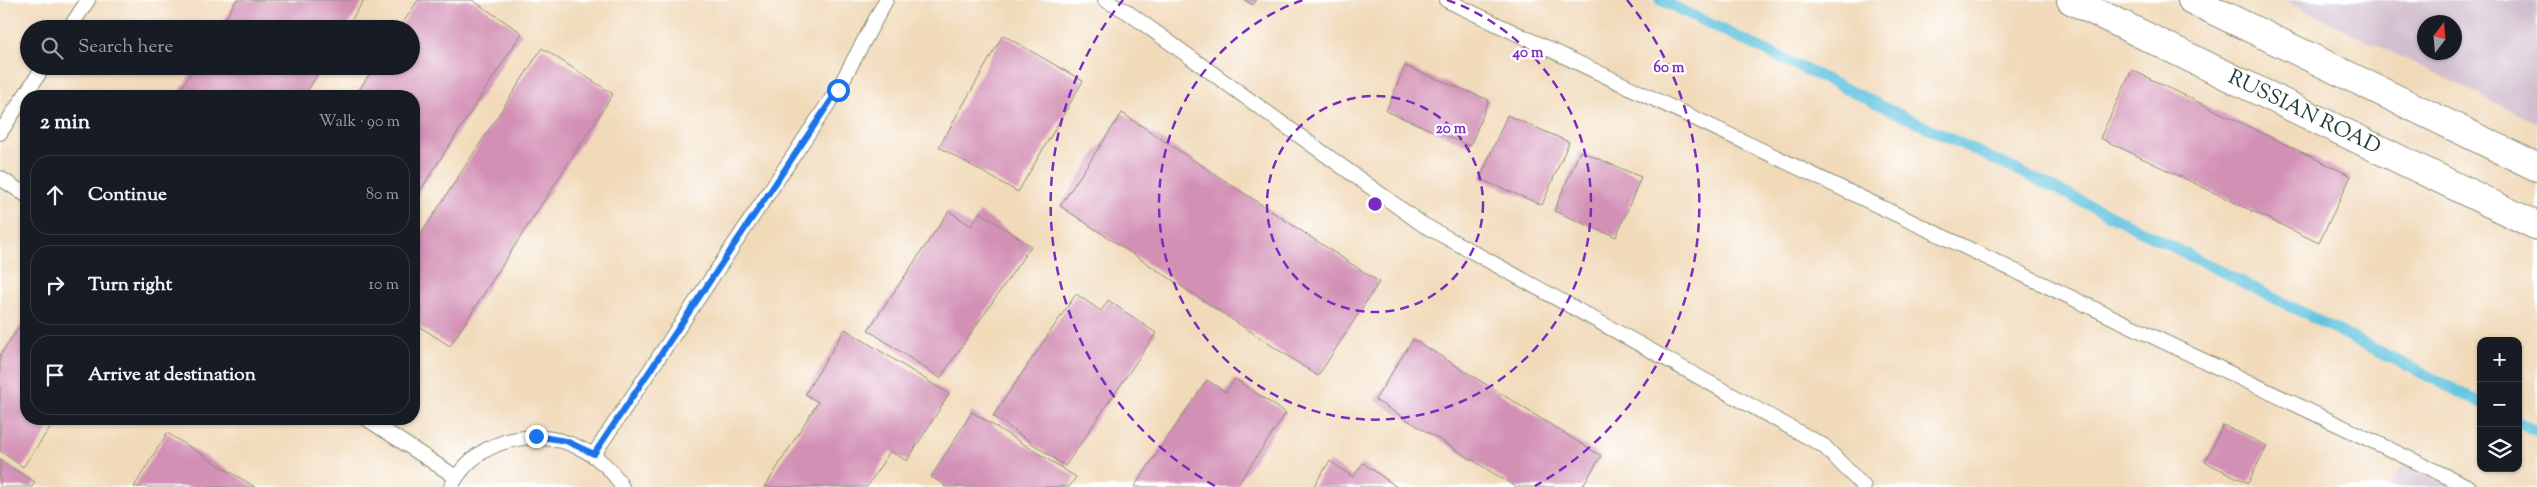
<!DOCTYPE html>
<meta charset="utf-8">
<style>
:root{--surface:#171b24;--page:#20242c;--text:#f1f3f6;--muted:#9ea1a6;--line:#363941}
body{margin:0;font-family:"Sorts Mill Goudy",serif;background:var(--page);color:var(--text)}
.controls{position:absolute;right:15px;bottom:15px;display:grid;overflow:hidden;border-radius:10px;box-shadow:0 1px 4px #0004}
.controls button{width:45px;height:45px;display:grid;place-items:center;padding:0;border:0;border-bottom:1px solid var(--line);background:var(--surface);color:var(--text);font:25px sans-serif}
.compass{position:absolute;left:2417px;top:15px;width:45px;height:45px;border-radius:50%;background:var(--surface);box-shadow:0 1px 4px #0004;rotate:16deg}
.stop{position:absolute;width:15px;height:15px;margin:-11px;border:4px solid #1a73e8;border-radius:50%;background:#fff}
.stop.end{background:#1a73e8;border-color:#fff;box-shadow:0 1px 5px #0008}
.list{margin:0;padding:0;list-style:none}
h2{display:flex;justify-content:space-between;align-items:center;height:65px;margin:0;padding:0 20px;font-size:21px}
h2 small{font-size:16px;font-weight:400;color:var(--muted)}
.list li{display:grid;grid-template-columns:32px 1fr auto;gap:15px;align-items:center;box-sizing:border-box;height:80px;margin:0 10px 10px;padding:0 10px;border:1px solid var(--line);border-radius:20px}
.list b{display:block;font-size:19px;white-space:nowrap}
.list em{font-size:16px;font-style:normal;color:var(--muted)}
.icon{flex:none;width:28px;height:28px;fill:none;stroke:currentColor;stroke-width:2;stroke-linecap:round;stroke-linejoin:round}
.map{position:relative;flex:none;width:2537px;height:487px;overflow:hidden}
.search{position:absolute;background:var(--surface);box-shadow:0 1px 4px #0004;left:20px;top:20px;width:400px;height:55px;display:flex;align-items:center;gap:12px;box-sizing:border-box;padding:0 18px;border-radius:28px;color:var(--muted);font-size:19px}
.panel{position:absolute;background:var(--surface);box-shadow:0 1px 4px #0004;left:20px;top:90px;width:400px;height:335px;border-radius:20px}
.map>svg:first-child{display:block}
.industrial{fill:#d0bdcd;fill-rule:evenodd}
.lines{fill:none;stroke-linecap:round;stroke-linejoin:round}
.stream{stroke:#60c3de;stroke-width:11}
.building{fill:#d390b5}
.lane-casing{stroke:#888c77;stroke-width:16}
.secondary-casing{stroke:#888c77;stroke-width:30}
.lane{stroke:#fff;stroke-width:14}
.secondary{stroke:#fff;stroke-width:28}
.route{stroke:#1a73e8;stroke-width:6}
.ring{fill:none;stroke:#7b2cbf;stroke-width:2.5;stroke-dasharray:9 6}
.labels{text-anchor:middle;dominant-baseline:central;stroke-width:4.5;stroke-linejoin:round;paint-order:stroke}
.street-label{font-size:21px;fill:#1f3d34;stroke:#fff}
.centre{fill:#7b2cbf;stroke:#fff;stroke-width:2.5}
.ring-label{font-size:15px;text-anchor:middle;font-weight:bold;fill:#7b2cbf;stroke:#fff;stroke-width:4.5;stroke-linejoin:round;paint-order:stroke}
</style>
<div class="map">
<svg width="2537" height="487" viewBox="0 0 2537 487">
<rect width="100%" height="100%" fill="#fff"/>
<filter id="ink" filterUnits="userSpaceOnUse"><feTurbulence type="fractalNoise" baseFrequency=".02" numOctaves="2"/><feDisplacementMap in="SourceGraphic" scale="10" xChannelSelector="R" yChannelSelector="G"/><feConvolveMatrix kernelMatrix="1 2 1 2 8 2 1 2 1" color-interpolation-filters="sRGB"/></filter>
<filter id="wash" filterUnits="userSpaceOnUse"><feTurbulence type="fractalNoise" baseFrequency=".0096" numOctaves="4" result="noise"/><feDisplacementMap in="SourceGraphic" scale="20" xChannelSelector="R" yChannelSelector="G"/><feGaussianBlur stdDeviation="1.12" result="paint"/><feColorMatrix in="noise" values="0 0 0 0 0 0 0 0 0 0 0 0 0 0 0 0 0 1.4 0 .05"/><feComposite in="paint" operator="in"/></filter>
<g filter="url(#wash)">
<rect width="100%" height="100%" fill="#f1daba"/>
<path class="industrial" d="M2284,0H2537V123ZM2424,22H2454V52H2424Z
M2408,457L2458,487H2390Z"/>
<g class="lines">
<path class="stream" d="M1660,0L2102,211L2481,403
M2518,422L2537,431"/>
</g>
<g id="blocks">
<path class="building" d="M236,0H364L346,29H219Z
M418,0H472L522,33L414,200V96H355L375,66H411V29H399Z
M1244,0H1256L1253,5Z
M1003,35L1083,81L1018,192L939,147Z
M542,48L613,94L450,346L414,323V245Z
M195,66H323L304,96H177Z
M1405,66L1489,100L1470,146L1386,111Z
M2132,70L2351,176L2319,243L2100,138Z
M1122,113L1379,282L1318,376L1060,206Z
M1507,115L1569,142L1542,205L1480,179Z
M1580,151L1641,177L1616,237L1554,211Z
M949,211L971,226L980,212L1031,246L940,378L868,330Z
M1076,294L1101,311L1108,300L1156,333L1065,466L993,416Z
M26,317V419H56L23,467L0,451V355Z
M845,329L949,394L907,461L890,451L867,487H765L818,402L805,394Z
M1413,339L1601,456L1582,487H1516L1375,400Z
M1235,379L1286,413L1236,487H1134L1207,380L1226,392Z
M972,412L1076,477L1069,487H944L945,485L931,477Z
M2223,425L2267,446L2248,483L2205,462Z
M167,433L255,487H134Z
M0,460L35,482L32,487H0Z
M1330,461L1353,477L1363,463L1397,487H1313Z"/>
</g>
</g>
<g filter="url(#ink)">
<use href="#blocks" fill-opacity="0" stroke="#888c77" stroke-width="1"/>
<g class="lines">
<defs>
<path id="lane" d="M1105,0L1126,11L1422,224L1824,446L1864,487
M1446,0L2469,487
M69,29L88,0
M0,133L44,66
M0,178L26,195
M367,419L456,477
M594,454L838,89L886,0
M451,487C485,419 586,423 622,487"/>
<g id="secondary">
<path id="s1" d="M2071,0L2537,226"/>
<path d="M2192,0L2537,167"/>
</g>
</defs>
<use href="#lane" class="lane-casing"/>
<use href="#secondary" class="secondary-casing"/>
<use href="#lane" class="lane"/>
<use href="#secondary" class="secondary"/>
</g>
</g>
<g class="lines" filter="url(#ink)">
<path class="route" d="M536,436L566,441L594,454L838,90"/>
</g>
<g class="ring">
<circle cx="1375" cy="204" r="108"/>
<path d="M1447 0A216 216 0 1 1 1303 0"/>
<path d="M1215 486A324 324 0 0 1 1123 0M1627 0A324 324 0 0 1 1535 486"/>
</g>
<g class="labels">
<g class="street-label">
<text stroke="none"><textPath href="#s1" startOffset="259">RUSSIAN ROAD</textPath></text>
</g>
</g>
<circle cx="1375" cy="204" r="8" class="centre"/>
<g class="ring-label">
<text x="1528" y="57">40 m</text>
<text x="1669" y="72">60 m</text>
<text x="1451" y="133">20 m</text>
</g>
</svg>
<div class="controls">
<button>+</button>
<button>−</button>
<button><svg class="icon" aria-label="layers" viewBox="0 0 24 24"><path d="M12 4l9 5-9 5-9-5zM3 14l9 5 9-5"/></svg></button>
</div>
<svg class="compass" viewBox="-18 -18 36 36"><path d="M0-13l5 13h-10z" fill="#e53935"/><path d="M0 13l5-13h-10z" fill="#9ea1a6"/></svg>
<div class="stop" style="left:838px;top:90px"></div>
<div class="stop end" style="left:536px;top:436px"></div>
<div class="search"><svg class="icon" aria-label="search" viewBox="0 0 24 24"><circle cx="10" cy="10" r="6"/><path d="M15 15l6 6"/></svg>Search here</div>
<section class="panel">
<h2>2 min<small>Walk · 90 m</small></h2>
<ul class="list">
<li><svg class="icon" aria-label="ahead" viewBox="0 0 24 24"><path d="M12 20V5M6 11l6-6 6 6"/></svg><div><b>Continue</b></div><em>80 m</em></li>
<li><svg class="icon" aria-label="right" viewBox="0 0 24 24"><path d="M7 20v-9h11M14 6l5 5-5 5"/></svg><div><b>Turn right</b></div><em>10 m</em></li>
<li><svg class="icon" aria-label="arrive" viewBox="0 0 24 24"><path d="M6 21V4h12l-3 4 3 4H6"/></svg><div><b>Arrive at destination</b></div></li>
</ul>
</section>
</div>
